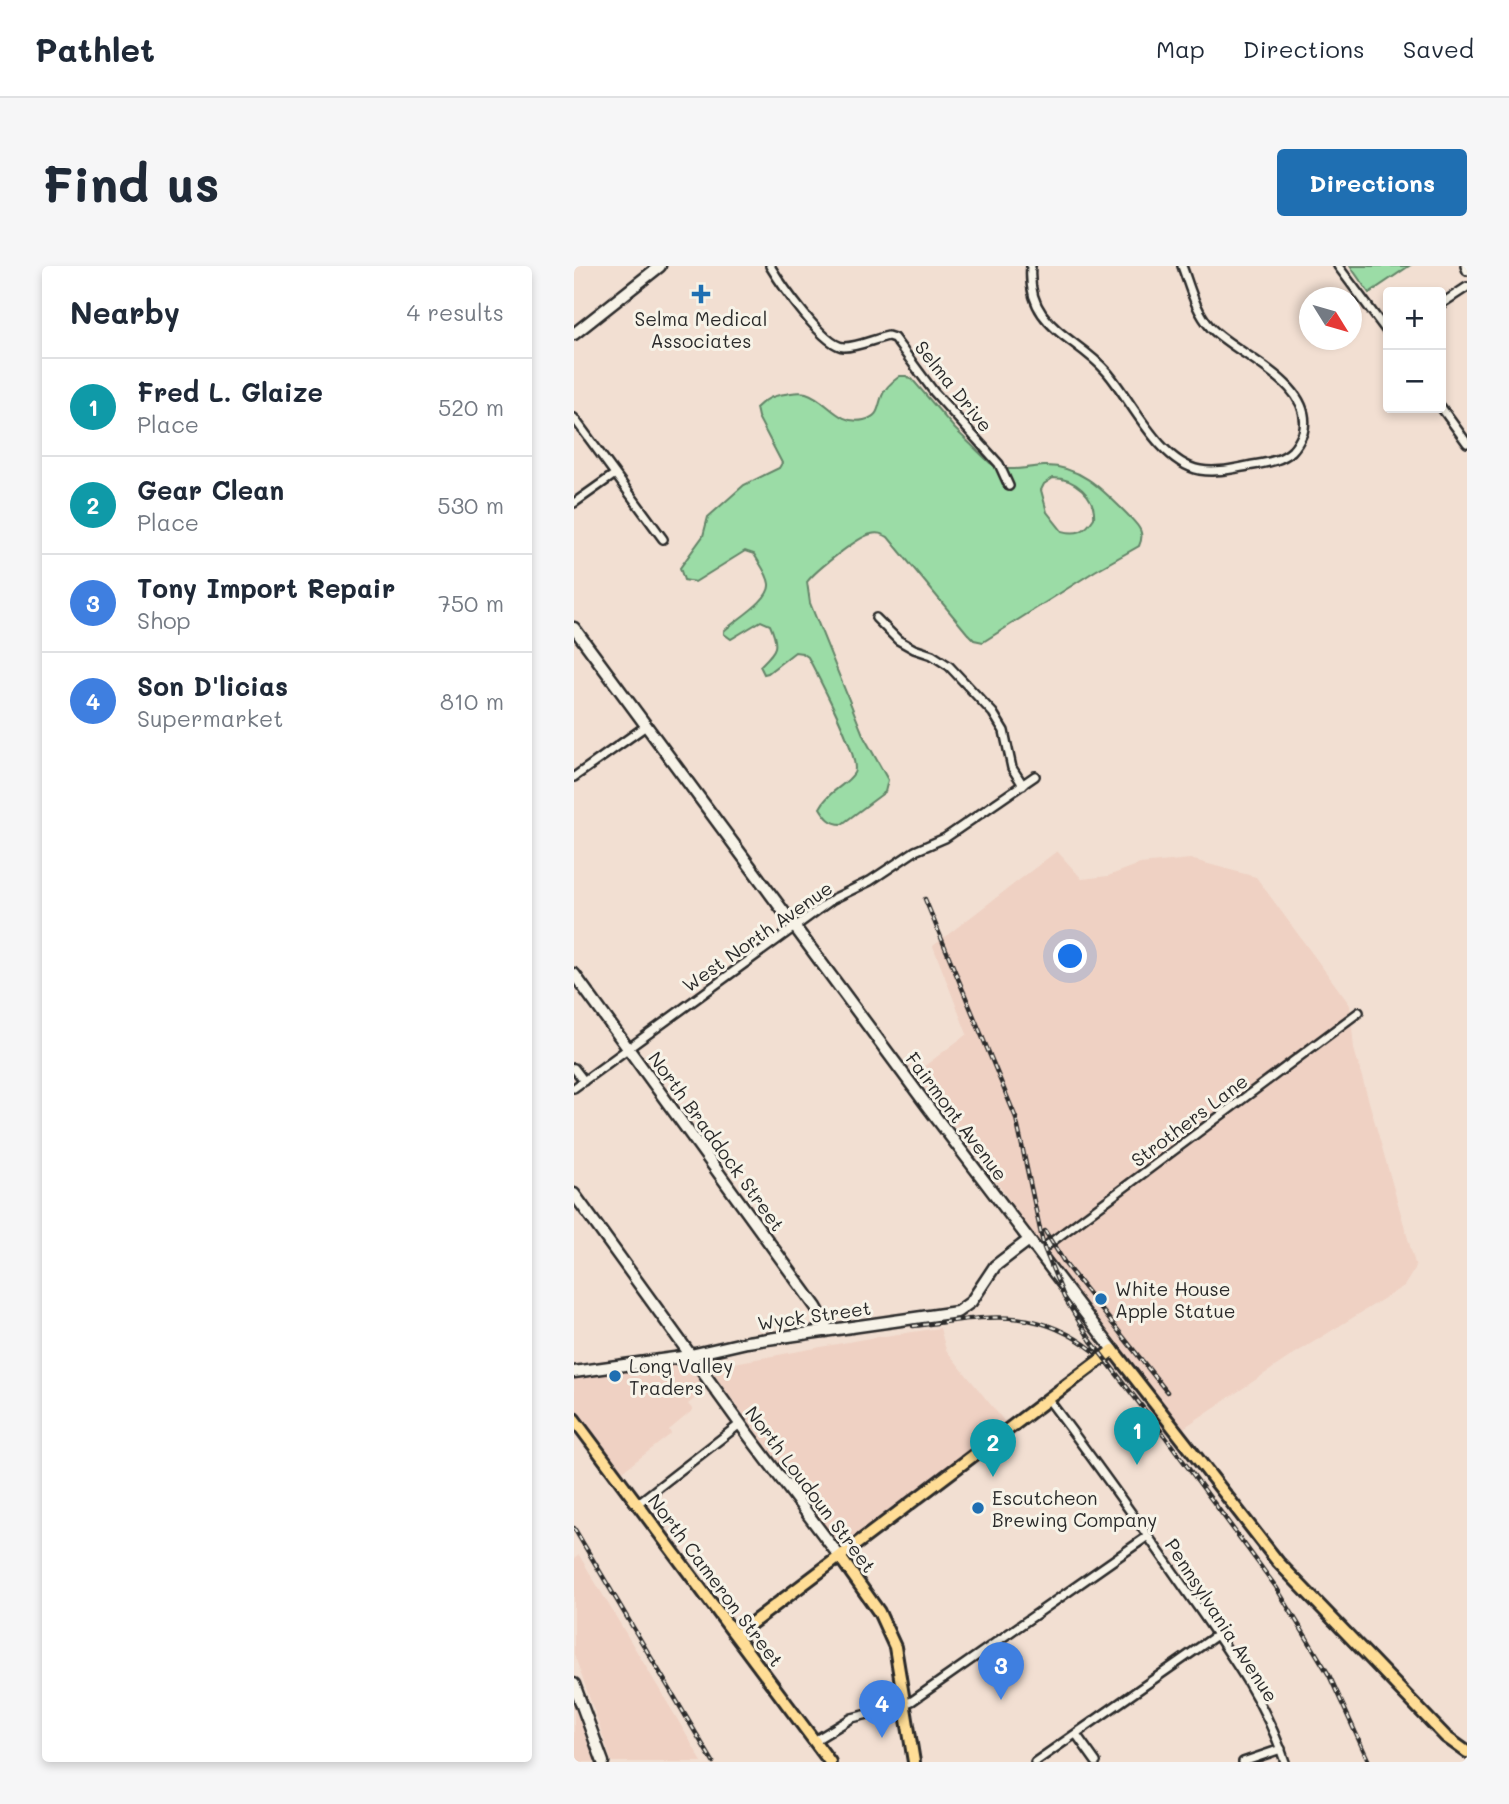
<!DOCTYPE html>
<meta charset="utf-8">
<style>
:root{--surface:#fff;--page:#f6f6f7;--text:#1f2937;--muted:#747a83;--line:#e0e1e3;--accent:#1f6fb2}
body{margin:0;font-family:Mali,sans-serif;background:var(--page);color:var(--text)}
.controls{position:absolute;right:21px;top:21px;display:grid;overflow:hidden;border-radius:7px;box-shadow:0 4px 10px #0003}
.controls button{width:63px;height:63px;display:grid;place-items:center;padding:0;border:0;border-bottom:2px solid var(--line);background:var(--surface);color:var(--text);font:35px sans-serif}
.compass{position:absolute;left:725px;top:21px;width:63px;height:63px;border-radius:50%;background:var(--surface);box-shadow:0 4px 10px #0003;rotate:127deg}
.you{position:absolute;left:497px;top:691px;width:24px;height:24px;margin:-18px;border:5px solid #fff;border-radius:50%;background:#1a73e8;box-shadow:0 0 0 10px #1a73e833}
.badge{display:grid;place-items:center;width:46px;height:46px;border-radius:50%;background:var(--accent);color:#fff;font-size:23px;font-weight:700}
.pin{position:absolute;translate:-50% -58px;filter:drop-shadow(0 2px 4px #0008)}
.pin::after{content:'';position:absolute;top:37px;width:24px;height:21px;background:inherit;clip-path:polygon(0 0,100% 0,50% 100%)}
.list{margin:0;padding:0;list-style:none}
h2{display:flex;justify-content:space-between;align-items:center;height:91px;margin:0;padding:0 28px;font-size:30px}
h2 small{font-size:23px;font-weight:400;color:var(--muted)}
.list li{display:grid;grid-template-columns:46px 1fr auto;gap:21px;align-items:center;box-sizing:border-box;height:98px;padding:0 28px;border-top:2px solid var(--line)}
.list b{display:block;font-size:26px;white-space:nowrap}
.list p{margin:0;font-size:23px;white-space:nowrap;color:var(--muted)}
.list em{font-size:23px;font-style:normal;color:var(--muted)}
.map{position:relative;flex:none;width:893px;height:1496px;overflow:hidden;border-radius:7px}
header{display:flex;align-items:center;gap:42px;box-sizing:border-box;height:98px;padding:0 35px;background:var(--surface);border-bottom:2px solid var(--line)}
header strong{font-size:33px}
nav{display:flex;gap:38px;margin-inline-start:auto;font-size:24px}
.intro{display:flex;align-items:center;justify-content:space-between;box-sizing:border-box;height:168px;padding:0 42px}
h1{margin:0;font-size:49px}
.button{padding:18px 32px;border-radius:7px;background:var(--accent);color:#fff;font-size:24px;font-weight:700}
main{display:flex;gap:42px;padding:0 42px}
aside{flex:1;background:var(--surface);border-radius:7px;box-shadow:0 4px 10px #0003}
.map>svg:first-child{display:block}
.built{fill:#efd1c3}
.green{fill:#9bdca6;stroke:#638468;stroke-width:2;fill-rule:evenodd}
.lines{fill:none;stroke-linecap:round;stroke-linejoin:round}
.street-casing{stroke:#2b2b2b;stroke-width:12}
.secondary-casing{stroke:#2b2b2b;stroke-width:15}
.primary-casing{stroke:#2b2b2b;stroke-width:16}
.street{stroke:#f7f3e8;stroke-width:7}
.secondary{stroke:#f7f3e8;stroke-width:10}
.primary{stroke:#ffdd96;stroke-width:10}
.rail-casing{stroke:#2b2b2b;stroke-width:4.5}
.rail{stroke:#f7f3e8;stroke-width:2;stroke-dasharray:5;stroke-linecap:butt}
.poi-dot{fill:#1f6fb2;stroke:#f7f3e8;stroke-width:2.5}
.labels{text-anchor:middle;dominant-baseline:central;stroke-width:6;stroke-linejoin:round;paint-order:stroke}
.poi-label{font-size:19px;fill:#2b2b2b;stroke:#f7f3e8;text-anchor:start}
.street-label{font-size:19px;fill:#2b2b2b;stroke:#f7f3e8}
</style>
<header>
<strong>Pathlet</strong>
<nav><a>Map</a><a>Directions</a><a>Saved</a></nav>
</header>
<div class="intro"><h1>Find us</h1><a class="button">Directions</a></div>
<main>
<aside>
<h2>Nearby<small>4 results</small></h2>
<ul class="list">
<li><span class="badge" style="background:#0f9aa8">1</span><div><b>Fred L. Glaize</b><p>Place</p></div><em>520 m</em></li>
<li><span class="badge" style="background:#0f9aa8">2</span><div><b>Gear Clean</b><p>Place</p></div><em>530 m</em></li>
<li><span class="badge" style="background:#3f7fe0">3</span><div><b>Tony Import Repair</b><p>Shop</p></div><em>750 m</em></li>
<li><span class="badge" style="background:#3f7fe0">4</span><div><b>Son D'licias</b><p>Supermarket</p></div><em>810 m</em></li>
</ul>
</aside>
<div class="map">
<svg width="893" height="1496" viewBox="0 0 893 1496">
<rect width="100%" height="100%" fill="#f2dfd2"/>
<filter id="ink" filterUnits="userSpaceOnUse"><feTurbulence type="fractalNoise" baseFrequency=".0143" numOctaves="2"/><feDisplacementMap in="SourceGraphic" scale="14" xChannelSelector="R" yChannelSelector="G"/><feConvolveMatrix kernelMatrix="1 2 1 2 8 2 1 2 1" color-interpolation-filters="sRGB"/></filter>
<g filter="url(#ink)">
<path class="built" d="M483,585L508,613L534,610L566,598L616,593L682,611L776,739L780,783L842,1001L830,1020L720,1088L608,1163L465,978L416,906L340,808L393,768L359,680Z
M366,1062L372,1084L435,1161L269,1285L137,1104L139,1101L290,1073Z
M115,1094L137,1119L114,1138L119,1144L95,1164L97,1168L45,1208L0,1147V1109Z
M5,1289L102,1451L128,1496H38L0,1388V1293Z
M0,1441L22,1496H0Z"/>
<path class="green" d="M776,0H835L795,27Z
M326,110H332L338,113L381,163L416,197C433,208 451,201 470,200C506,199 529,224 553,248C563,259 572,265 565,280L521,305L409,376L400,374L393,367L314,271C308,268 304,266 297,268C284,271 242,304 233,316L236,337L290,471L314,514L311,526L268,558C256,558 252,551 246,542C255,524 272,520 280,507C288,492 243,409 234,391L228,387L221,386L194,407L190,408L186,400C202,384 206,382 196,359L187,355L157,373L150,368V365C161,354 197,334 195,318C194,308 185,297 180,288L171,285L121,316L110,314L106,302L129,270L134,251L170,219L205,202L208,197L184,151L182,142C191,133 198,130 211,128C218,127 225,125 232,127C253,133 264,160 290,154C306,150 303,142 308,130C311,121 319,115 326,110ZM479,212C500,212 522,230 520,252C511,266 503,269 488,265L473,246L467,224L470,218Z"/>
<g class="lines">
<defs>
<path id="street" d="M196,0C207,18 250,81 270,81C284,81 300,73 314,70L320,72L360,126L425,198L435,220
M457,0C452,62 501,69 533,106C558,135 585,196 626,204C642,207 658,203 674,200C689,197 706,196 718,185C723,180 726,174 729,167C743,118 664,90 637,62C621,44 616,21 608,0
M764,0L814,67
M891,0L893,5
M867,38L893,21
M867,141L893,177
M0,152L89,273
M0,237L41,208
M302,352L324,374L340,383L358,389L375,400L419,447L430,465L438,502L449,519
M0,511L72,460
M0,802L10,815
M0,822L259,633L296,615L341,585L371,572L461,510
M464,986L785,746
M474,1133C520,1194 565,1257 609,1320C647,1375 690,1431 711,1496
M63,1238L166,1158
M502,1468L522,1496
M240,1475L278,1452L323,1441L338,1435L574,1270
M461,1496L643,1369
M669,1496L707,1483"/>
<path id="secondary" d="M0,68L86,0
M0,362L354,841L539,1084
M0,708L242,1041L251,1057L252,1065
M0,928L175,1170L266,1291
M0,1106L108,1091L173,1076L383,1046L397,1036L421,1000L455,974
M0,1418L29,1496"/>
<path id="primary" d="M0,1153L256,1496
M266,1291L305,1346L321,1381L340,1496
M162,1369L539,1084L704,1296L872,1471L893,1486"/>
</defs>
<use href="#street" class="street-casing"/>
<use href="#secondary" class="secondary-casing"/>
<use href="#primary" class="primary-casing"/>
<use href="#street" class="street"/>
<use href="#secondary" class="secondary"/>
<use href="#primary" class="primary"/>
<defs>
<path id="rail" d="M351,633L442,852L470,982L490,1031L517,1075L590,1169L702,1321L755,1409L795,1496
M471,965L492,999L593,1126
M339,1060C409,1052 459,1037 521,1086
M0,1262L139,1496"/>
</defs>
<use href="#rail" class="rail-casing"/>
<use href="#rail" class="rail"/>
</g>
</g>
<g class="poi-dot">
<path d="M123.5 17.5h7v7h7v7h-7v7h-7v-7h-7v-7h7z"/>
<circle cx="527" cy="1033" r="7"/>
<circle cx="41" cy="1110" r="7"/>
<circle cx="404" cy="1242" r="7"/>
</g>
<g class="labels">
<g class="poi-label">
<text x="127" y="52" text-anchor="middle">Selma Medical<tspan x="127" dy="22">Associates</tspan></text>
<text x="541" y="1022">White House<tspan x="541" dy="22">Apple Statue</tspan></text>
<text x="55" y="1099">Long Valley<tspan x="55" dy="22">Traders</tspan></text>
<text x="418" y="1231">Escutcheon<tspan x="418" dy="22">Brewing Company</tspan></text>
</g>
<g class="street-label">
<text transform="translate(380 120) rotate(51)">Selma Drive</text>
<text transform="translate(183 670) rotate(-35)">West North Avenue</text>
<text transform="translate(383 850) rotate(53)">Fairmont Avenue</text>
<text transform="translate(615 854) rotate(-37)">Strothers Lane</text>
<text transform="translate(143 875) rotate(54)">North Braddock Street</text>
<text transform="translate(240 1049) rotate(-8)">Wyck Street</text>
<text transform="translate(237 1223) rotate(53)">North Loudoun Street</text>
<text transform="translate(142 1314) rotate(53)">North Cameron Street</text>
<text transform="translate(648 1354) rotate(57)">Pennsylvania Avenue</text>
</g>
</g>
</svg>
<div class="controls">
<button>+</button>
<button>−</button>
</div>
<svg class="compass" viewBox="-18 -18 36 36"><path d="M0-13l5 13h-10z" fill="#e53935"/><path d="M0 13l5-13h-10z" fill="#747a83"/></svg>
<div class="you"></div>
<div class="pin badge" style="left:563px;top:1199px;background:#0f9aa8">1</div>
<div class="pin badge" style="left:419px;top:1211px;background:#0f9aa8">2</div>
<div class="pin badge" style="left:427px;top:1434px;background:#3f7fe0">3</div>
<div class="pin badge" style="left:308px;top:1472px;background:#3f7fe0">4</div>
</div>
</main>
